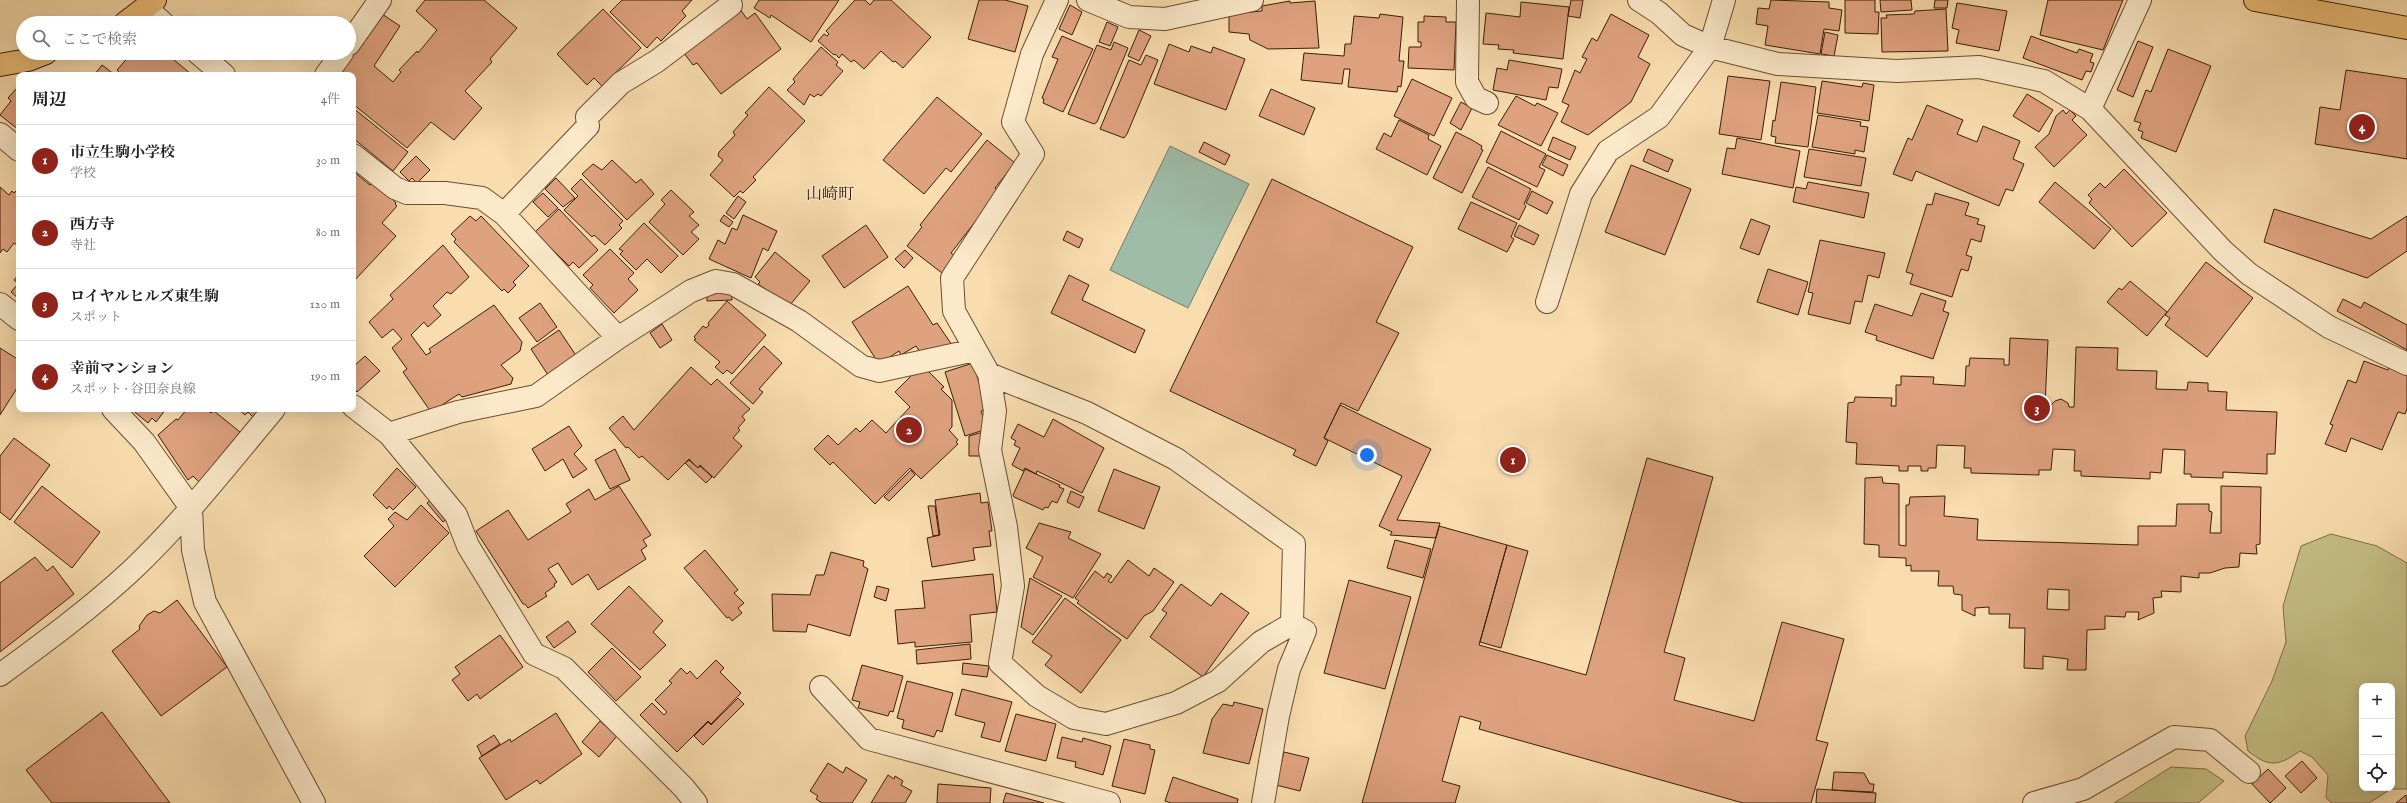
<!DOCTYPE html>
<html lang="ja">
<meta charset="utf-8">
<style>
:root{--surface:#fff;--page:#f2f2f2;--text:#202124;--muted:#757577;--line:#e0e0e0;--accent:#8f2418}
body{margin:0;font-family:"IM FELL English","Noto Serif JP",serif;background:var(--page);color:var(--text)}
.controls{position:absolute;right:12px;bottom:12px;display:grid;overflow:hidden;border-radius:8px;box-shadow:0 4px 16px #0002}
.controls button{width:36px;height:36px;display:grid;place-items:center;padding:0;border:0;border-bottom:1px solid var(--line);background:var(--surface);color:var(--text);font:20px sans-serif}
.you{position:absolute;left:1367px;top:455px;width:14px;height:14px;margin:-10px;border:3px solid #fff;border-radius:50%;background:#1a73e8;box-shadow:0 0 0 6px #1a73e833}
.badge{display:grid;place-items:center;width:26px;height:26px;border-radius:50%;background:var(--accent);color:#fff;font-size:13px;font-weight:700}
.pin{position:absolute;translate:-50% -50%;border:2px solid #fff;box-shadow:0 1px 4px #0006}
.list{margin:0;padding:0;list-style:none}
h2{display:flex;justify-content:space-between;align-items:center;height:52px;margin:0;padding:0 16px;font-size:17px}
h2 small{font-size:13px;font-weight:400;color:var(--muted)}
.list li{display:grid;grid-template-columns:26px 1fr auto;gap:12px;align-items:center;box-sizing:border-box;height:72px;padding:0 16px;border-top:1px solid var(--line)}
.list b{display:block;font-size:15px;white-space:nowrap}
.list p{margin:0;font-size:13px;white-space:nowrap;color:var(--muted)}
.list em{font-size:13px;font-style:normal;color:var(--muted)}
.icon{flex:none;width:22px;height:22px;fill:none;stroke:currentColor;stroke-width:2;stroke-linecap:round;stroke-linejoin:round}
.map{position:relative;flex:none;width:2407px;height:803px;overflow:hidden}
.search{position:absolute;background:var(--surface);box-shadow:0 4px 16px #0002;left:16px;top:16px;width:340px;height:44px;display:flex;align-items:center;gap:10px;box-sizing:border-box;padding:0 14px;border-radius:22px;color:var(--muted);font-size:15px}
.panel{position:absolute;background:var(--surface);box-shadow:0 4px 16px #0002;left:16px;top:72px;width:340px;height:340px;border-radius:8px}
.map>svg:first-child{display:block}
.green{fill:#c5bf85;stroke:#806f47;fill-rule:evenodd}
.water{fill:#9ebca7;stroke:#767d68}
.building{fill:#dfa27f;stroke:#3b1f09;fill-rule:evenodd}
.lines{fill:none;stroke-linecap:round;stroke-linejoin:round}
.minor-casing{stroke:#6a4e32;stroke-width:24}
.major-casing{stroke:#3b1f09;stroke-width:24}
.minor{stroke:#fbe9ca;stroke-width:22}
.major{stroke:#ecbe77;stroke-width:22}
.labels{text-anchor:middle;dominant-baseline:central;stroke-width:3;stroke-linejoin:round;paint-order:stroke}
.neighbourhood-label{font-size:16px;fill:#3b1f09;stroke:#fbe9ca}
</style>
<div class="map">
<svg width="2407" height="803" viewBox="0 0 2407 803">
<rect width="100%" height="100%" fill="#f9ddae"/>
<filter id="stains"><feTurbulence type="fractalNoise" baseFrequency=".005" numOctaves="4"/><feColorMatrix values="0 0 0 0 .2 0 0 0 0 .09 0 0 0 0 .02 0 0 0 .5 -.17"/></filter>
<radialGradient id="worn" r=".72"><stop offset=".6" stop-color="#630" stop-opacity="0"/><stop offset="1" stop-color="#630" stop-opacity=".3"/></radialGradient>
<path class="green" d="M2331,534L2377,546L2407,563V789H2391L2369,803H2332L2326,798L2328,775L2312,757L2300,751C2279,766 2269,768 2248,751L2245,736L2272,681L2286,642L2283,606L2301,546ZM2362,686H2392V788H2362Z
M2171,767L2206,769L2224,781L2198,803H2114Z"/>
<path class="water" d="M1170,146L1249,184L1188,308L1110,270Z"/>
<path class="building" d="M425,0H484L517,28L490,59L492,62L465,91L482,108L454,140L431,122L407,148L353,104V75H336L382,14L400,26L374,66L393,82L401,72L399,70L417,51L418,53L437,30L416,11Z
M622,0H692L682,11L686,16L661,41L657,37L647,48L610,12Z
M759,0H839L811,42L771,15L770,18L754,8Z
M855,0H865L870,5L874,0H891L931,37L903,68L895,61L893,62L881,51L864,69L854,60L851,62L842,54L839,58L835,54L834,55L818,41L824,34L827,36L829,34L826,31Z
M979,0H1005L1028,6L1015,52L968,39Z
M1571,0H1583L1580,18L1568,16Z
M1771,0L1829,2V8L1842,10L1839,31L1824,29L1820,54L1765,45L1768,26L1756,24L1758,8L1769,9Z
M1845,0H1875V12H1879L1878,34L1845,33Z
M1880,0H1911L1912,10L1881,12Z
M1935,0H1948L1947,8H1934Z
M2048,0H2123L2103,50L2040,35Z
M1290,1V3L1315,1L1319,48L1268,49L1250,40L1249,34L1229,32V14L1262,11V6Z
M1521,2L1569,7L1563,59L1513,53L1514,50L1498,49L1499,45L1483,44L1486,13L1520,17Z
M1957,3L2007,11L1999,51L1956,43L1959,30L1952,28Z
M1070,5L1082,12L1072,35L1059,29Z
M603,9L641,48L602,86L594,78L587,85L557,54Z
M740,9L747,19L755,13L781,49L721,94L697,63L693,65L683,52Z
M1946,9L1948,51L1882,52L1881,18H1887L1886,15L1914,14L1915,11Z
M1380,14L1403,17L1399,61H1404L1401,87L1398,86L1397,92L1348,87L1350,69H1344L1342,84L1301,80L1304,53L1344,56L1345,44H1351L1354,16L1379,18Z
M1611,14L1649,35L1638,57L1650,64L1631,102L1588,135L1561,122L1569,105L1562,102L1575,70L1580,73L1587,59L1582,57L1592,38L1597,41Z
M1424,16L1446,17V22H1456L1454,70L1408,68L1409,47H1421V42H1418V22H1424Z
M1107,22L1118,27L1110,46L1099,42Z
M1139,30L1151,36L1139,61L1128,56Z
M1825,32L1838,35L1834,56L1821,54Z
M1062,36L1093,49L1063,112L1043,103L1044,99L1042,98L1058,59L1052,57Z
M2031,36L2077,53L2079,49L2093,54L2090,62L2094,63L2091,72L2086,71L2082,80L2023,58Z
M2138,41L2153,47L2133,97L2117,90Z
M1114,42L1128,48L1097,122L1094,124L1068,114L1097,45L1111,50Z
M1169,44L1189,52L1191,46L1211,53L1213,47L1245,59L1226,110L1154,84Z
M821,47L838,62L836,65L843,71L821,96L818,94L814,97L810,94L804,105L787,90L795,82L793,79Z
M2168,49L2211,66L2176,152L2141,138L2143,132L2138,130L2141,123L2134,121L2146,90L2151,92Z
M132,53H166L192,75H122L117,70Z
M1146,55L1158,60L1127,134L1124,138L1100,129L1129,60L1141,65Z
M1509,60L1562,69L1558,88L1549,87L1546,100L1493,90L1497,68L1507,70Z
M102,65L115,75H94Z
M2346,70L2407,79V159L2315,144L2320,107L2340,110Z
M1728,76L1770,81L1761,140L1719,134Z
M1412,79L1452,98L1434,136L1394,116Z
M1822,81L1862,87L1863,83L1874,85L1869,121L1817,113Z
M1781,82L1816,87L1808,147L1775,143L1776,137L1771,136L1773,120L1775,121Z
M769,87L805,121L753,177L756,180L743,193L740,191L734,197L710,175L723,160L718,156L719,152L735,135L733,132L748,115L745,113Z
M17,88L19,89V130L0,115L11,101L8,98Z
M1271,89L1315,108L1304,135L1259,116Z
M2027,94L2053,110L2039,132L2013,116Z
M1516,96L1535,106L1537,103L1558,113L1541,146L1498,125Z
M937,97L982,134L951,172L946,168L924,194L883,160Z
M1461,102L1472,108L1461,130L1450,123Z
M1927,105L1963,120L1957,134L1977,142L1983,126L2020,141L2013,159L2024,164L2013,191L2006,189L1999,206L1916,171L1912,181L1893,174L1908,138L1912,140Z
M353,108L408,152L393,171L353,138Z
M2063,110L2066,114L2070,110L2076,116L2072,120L2087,135L2054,167L2035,147L2049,134L2056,116Z
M1818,115L1861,122L1860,126L1868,127L1864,152L1855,150V154L1812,147Z
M1399,120L1429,135L1428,139L1441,146L1427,175L1376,149L1384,133L1391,137Z
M1501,131L1546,154L1539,167L1545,170L1537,187L1486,162Z
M1456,132L1472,140L1482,146L1481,149L1483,150L1462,193L1433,178Z
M1553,137L1576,147L1570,160L1548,150Z
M1737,138L1800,151L1793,188L1722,174L1727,148L1735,149Z
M987,140L1015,163L995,188L999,191L951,253L958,258L946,273L943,271L942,273L907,246L922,227L920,225Z
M1204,142L1230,155L1225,165L1199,152Z
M1648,149L1673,160L1668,172L1643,161Z
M1809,149L1866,158L1861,186L1804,177Z
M1547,155L1568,165L1563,176L1542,165Z
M416,156L430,170L417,183L412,178L409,181L400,172Z
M612,160L636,183L641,179L654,194L627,220L582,174L593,164L602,170Z
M1631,165L1691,189L1665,255L1605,232Z
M1488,167L1531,189L1524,204L1526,206L1519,220L1472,197Z
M2124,169L2167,213L2132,247L2089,203L2092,199L2088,195L2100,183L2105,188Z
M353,171L370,185L375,180L396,203L395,204L397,206L382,223L396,236L353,282Z
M556,178L575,198L563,207L545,189Z
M581,179L623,221L619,225L622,228L605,245L594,235L592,237L564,210L578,196L571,189Z
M1272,179L1413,247L1376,322L1399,333L1358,411L1341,403L1324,438L1328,441L1316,466L1293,455L1296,450L1170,391Z
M1808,182L1869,193L1864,218L1793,202L1796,187L1806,189Z
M2055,182L2111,229L2094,249L2039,202Z
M0,187L9,195L12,191L14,193L18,189L19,190V246L14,243L7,252L3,249L0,253Z
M671,190L694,212L689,216L699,225L691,232L699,239L683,255L649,222L665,204L661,200Z
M1532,191L1553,202L1547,214L1526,203Z
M543,193L558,208L548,217L533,202Z
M1935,193L1969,203L1965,215L1979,219L1977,224L1985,226L1981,242L1971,239L1966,255L1972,257L1968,271L1961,269L1952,297L1910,284L1913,274L1906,272L1927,204L1932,205Z
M738,196L746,202L734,219L726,213Z
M1471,202L1517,223L1511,237L1514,239L1507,252L1458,229Z
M559,209L598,250L579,268L573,262L569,266L535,232Z
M2274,209L2371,239L2407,216V251L2367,278L2264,242Z
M724,215L733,222L729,227L720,221Z
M743,215L777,231L768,251L763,248L751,278L709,259L718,240L725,244L732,228L737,230Z
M470,216L476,221L481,216L529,266L513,282L516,285L508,293L504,289L502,291L454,242L456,239L451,234Z
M1751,219L1770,226L1759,255L1740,248Z
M644,223L678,256L661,273L647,259L636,270L620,254L623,251L619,249Z
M866,225L888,257L844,288L822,256Z
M1519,225L1539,235L1534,245L1514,236Z
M1067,231L1083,239L1079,248L1063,240Z
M1820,240L1885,253L1879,278L1868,275L1862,302L1855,301L1850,324L1808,314L1813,293L1808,292Z
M443,245L469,277L451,294L447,292L433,306L441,315L428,327L424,322L411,335L426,355L431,352L429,349L494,305L522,342L520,351L501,365L513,378L511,384L462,397L459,394L431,412L403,372L407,369L392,348L402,339L393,329L382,338L369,322L393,299L390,295Z
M610,249L634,273L628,279L638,290L614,313L590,288L593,285L583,275Z
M905,250L913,258L904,268L895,259Z
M775,252L810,281L789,306L758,284L760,282L755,277Z
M2206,262L2253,298L2207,357L2165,325L2170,318L2165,315Z
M1768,269L1808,282L1798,315L1757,302Z
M19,274V299L11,292L18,284L14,280Z
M1069,275L1089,285L1082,300L1145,330L1135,353L1051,313Z
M2130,281L2167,312L2147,336L2107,302L2119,288L2122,290Z
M908,286L933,325L937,323L952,345L920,352L916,346L901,355L899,351L879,364L852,322Z
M731,288L732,300L707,301V290Z
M1921,293L1946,301L1943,311L1949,313L1933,359L1876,340L1877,336L1865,332L1875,304L1912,316Z
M2343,299L2361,308L2364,302L2407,325V350L2337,311Z
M727,301L766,335L732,374L727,370L723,374L715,367L720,362L694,340L696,339L694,337L703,326L706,328L709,325L708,323Z
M540,303L557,327L537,342L519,318Z
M662,324L672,340L660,348L650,333Z
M559,330L577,357L548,375L531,349Z
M2010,338L2048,340L2045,406H2050L2055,401L2061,399L2068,403L2069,407H2074L2076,347L2118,348L2117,370L2157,371L2156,389L2187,390L2188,382L2208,383V391L2227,392L2226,410L2277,412L2275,454H2267V474L2223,472V478L2191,477V474H2184L2185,450L2163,449L2161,473L2150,472V479L2081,476V471H2074L2075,450L2053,449L2051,470H2039V475L1971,473V468H1964L1965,446L1937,445L1936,468H1928V471H1921V466H1908V471H1899V466L1856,464L1857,443L1846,442L1848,403L1854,402L1855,397L1892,398L1891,406H1896V385H1901V376L1934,377L1933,384L1965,386L1966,366H1969L1970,358L2004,359V365H2009Z
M764,346L782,363L759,389L763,392L753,404L730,383Z
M0,348L19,360V385L0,415Z
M365,356L380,371L357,392L353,387V367Z
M2364,361L2388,370L2389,367L2407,374V409L2405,414L2398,412L2382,450L2351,438L2346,452L2325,444L2333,425L2330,424L2348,380L2356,383Z
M973,363L987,409L981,411L987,429L965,436L945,372Z
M922,365L944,387L941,389L952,400V427L949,430L958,440L956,442L958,444L921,479L910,468L875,504L833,462L830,465L814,449L828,435L838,445L856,428L860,432L872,420L886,433L910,407L895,392Z
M691,367L711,385L717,379L750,409L742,416L745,420L738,428L740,430L733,438L742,446L714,478L700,465L698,468L689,459L668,480L642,456L639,458L628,447L626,448L609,428L623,416L634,430Z
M1340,405L1431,449L1397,520L1440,523L1436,538L1390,535L1392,532L1379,526L1402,476L1324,438Z
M131,409H166L156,422L152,418L148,423Z
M187,409H206L211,413L214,411L240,432L199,482L193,476L188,480L158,435L176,419L178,420Z
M238,409H259L253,417L248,412L245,415Z
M1053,419L1104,448L1082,493L1037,471L1036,474L1025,468L1023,471L1012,465L1020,448L1014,445L1016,441L1011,438L1018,424L1044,437Z
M569,426L582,446L574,454L587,469L573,478L563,459L545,471L532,449Z
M983,432L982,456H969V436Z
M14,438L50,465L10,520L0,512V456Z
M615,449L630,480L610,489L595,460Z
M1647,458L1713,477L1664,652L1685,658L1674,700L1754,721L1782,622L1844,639L1816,740L1828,743L1811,803H1743L1479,729L1481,722L1460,716L1442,781L1460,786L1455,803H1362L1439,526L1507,545L1479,645L1586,675Z
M689,460L698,468L700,466L712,477L706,483L685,463Z
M397,468L416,487L393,510L389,506L387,509L373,495Z
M1025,469L1060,485L1059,487L1064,489L1057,503L1052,501L1048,508L1045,507L1043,510L1014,497L1013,495Z
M1114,469L1160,487L1144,529L1098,511Z
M911,470L915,475L889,501L884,497Z
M1882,477L1883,483L1899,484V545L1906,546V505H1909L1910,497L1945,496L1944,516L1978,519L1977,540L2138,545V526H2176L2177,504H2209V511L2212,512L2210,533H2221V486L2261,487L2260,544L2256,545L2257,554L2240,553L2239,567L2225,568L2210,573H2199V578L2181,576V592L2161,591L2162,597L2153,598L2154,613L2138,620L2139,612H2126L2125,617L2105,616V629L2087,630L2086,670H2067L2068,659L2043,656V669L2024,668L2025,628H2009L2010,614H1989V607L1975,608V616L1962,610V595L1954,594L1953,586H1938L1939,571H1911V565L1906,566V558L1879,557V545L1864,544L1865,478ZM2048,589L2069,590V610L2047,609Z
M42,486L100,532L72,568L14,522Z
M619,486L651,535L643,540L647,546L641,550L646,559L598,590L588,574L572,585L558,563L548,569L557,582L554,584L555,586L545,593L547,596L528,608L525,604H523L476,531L508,510L528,540L571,512L566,504L589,489L595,500Z
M1071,491L1084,497L1079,508L1067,502Z
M980,493L981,503L988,502L992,531H989L991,546L973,548L975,560L932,567L927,538L940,535L935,500Z
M433,499L448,518L443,522L427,503Z
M421,505L449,533L395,587L364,556L394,526L388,519L395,512L407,520Z
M928,506H935L939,535L933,536Z
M1039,523L1071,532L1068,538L1101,554L1073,598L1033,577L1043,557L1026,548Z
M1395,540L1431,549L1423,578L1387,568Z
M1507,545L1528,551L1501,648L1480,642Z
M705,550L738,590L734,593L744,603L738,608L742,613L732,621L729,617L727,618L684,568Z
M831,552L864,561L863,566L868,569L850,636L808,624L806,632L773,631L772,594L810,595L816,575H824Z
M35,557L47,571L53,566L74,594L0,652V583Z
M1128,560L1149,576L1154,568L1174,582L1153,611L1144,616L1127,639L1077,603L1079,601L1075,598L1095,571L1104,578L1107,573L1112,576L1108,581L1111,583Z
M993,574L997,612L970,615L972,642L915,647V642L898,644L895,610L925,608L922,581Z
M1030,578L1062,596L1033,635L1021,627Z
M1349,580L1411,597L1385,689L1324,673Z
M1181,584L1211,606L1221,593L1249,613L1203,677L1150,637L1167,613L1162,610Z
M629,586L663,621L653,632L666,645L640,670L591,624Z
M877,586L889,589L886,601L874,597Z
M1065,598L1121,640L1081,693L1045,665L1052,656L1032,642Z
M177,600L227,667L161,716L112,651L140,629L139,626L147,615L154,611L160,613Z
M568,621L576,632L554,648L546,637Z
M500,635L523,667L480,699L477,694L468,701L452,680L460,674L455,667Z
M970,644L971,659L917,664L916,650Z
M612,648L641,677L616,701L588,672Z
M716,660L724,668L720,672L741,693L711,724L708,721L677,752L640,715L652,703L664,715L667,712L655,700L672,683L669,681L681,668L687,674L690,671L697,679Z
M963,663L989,666L987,677L962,674Z
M862,665L903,676L893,712L890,711L888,716L858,708L860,702L852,700Z
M907,681L953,693L942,732L937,730L934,737L902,728L904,720L897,718Z
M962,689L1012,702L1000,742L981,737L985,723L955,715Z
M738,698L744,704L703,745L694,736L708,722L711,725Z
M1234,702L1263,709L1249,764L1203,753L1212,719L1223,704L1233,706Z
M102,712L170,803H52L26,770Z
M556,713L582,754L540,784L537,780L506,800L479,758L510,739L511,742Z
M1016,714L1056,724L1046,761L1005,751Z
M600,721L617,736L599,757L582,742Z
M494,735L500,744L482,756L477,746Z
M1062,737L1082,742L1083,738L1111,746L1103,775L1075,767L1076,762L1057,758Z
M1124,739L1150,745V749L1155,750L1145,794L1112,786Z
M1284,752L1309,758L1300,791L1276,785Z
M2302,761L2317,778L2301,793L2285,776Z
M828,763L843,773L846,767L867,780L852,803H822L816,799L818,796L810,791Z
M2268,769L2286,788L2270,803L2252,784Z
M1834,772L1864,773L1870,784H1874L1873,792L1832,790Z
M888,775L894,779L895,776L903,781L901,785L912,791L905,803H871Z
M1173,777L1238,799L1237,803H1171L1165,801Z
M938,784L991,788L990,803H937Z
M1817,789L1876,793L1875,803H1816Z
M1006,793L1044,803H1003Z
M2406,795L2407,803H2396Z"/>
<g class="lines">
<defs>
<path id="minor" d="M1057,0L1032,54L1013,122L1033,154L952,278L954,311L989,374L995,411L990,450L1006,527L1013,586L1000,663L1037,696L1074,718L1106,724L1176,703L1218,681L1261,642L1292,624
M1088,0L1129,17L1165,19L1252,0
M1468,0L1467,82L1476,98L1487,103
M1639,0L1659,13L1683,35L1710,47L1778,64L1897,71L1979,67L2044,81L2090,109L2223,251L2249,274L2329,327L2407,364
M146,8L163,23
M349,44L380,0
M198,53L224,75
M326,75L342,53
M2090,109L2140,0
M0,134L19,150
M353,155L395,188L407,193H445L482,198L504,214L618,338
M504,214L588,126L587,117L621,83L657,61L731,5
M1547,302L1581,194L1608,151L1659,117L1710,47L1724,0
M0,304L19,319
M989,374L1087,413L1176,459L1294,544L1292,624L1305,631L1289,669L1278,716L1263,803
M353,406L389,434L456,515L468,546L534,654L564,668L684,788L696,803
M113,409L144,442L191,508L193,550L205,602L314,803
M389,434L458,412L536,396L618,338L691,291L716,281L733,284L799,321L861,366L879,371L975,350
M0,675C45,642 90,609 131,571C183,522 228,464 274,409
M821,687L869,739L1109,803
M2034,803L2083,789L2174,737L2210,740L2249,772"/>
<path id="major" d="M2255,0L2407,28
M125,23L155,0
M0,65L28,60L46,53"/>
</defs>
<use href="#minor" class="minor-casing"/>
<use href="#major" class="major-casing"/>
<use href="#minor" class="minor"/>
<use href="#major" class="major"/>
</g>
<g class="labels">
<g class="neighbourhood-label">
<text x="830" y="195">山崎町</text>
</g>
</g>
<rect width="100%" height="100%" filter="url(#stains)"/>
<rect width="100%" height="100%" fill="url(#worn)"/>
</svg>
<div class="controls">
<button>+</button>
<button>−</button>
<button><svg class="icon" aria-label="locate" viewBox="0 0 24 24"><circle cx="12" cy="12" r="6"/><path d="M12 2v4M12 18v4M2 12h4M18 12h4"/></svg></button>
</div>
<div class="you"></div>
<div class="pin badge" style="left:1513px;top:460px">1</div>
<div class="pin badge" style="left:909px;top:430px">2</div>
<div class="pin badge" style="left:2037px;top:408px">3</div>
<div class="pin badge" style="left:2362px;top:127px">4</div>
<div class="search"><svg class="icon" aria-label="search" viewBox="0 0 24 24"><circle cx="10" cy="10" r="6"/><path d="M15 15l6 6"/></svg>ここで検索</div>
<section class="panel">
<h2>周辺<small>4件</small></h2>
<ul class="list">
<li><span class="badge">1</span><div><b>市立生駒小学校</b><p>学校</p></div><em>30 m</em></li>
<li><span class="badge">2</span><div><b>西方寺</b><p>寺社</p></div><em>80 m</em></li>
<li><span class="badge">3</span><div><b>ロイヤルヒルズ東生駒</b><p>スポット</p></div><em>120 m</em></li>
<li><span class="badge">4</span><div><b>幸前マンション</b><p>スポット · 谷田奈良線</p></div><em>190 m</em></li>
</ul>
</section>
</div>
